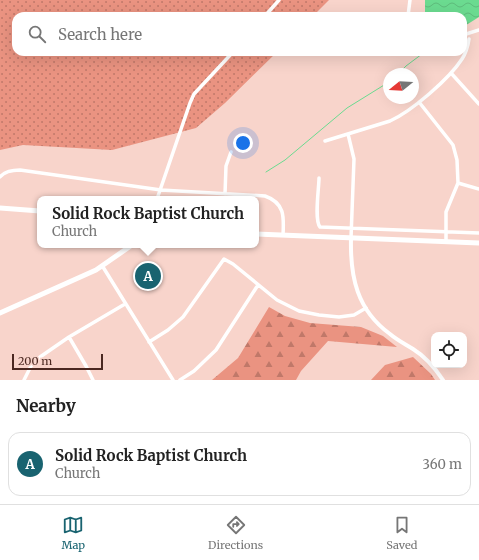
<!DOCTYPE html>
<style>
:root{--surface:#fff;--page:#f6f6f6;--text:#222;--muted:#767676;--line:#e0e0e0;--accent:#196370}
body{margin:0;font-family:Merriweather,serif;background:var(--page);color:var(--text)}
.controls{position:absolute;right:12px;bottom:12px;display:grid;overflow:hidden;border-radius:8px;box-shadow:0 4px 16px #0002}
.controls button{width:36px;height:36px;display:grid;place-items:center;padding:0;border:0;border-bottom:1px solid var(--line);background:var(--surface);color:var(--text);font:20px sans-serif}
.compass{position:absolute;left:383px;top:68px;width:36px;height:36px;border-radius:50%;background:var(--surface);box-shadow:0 4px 16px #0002;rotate:252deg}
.scale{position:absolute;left:12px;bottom:10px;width:91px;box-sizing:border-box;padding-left:4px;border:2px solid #4b2821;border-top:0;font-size:11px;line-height:14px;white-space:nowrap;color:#4b2821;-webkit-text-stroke:3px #f8d4cb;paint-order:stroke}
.you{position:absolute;left:243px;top:143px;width:14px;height:14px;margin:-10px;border:3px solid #fff;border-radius:50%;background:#1a73e8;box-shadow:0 0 0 6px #1a73e833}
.badge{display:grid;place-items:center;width:26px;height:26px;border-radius:50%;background:var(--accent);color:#fff;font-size:13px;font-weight:700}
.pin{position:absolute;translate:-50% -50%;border:2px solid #fff;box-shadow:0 1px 4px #0006}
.popup{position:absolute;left:37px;top:196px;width:222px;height:52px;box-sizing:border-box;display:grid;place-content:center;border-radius:8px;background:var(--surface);filter:drop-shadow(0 1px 3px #0005);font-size:13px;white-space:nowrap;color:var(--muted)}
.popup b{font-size:15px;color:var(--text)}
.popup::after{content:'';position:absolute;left:50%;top:100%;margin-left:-8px;border:8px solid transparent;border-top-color:var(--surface)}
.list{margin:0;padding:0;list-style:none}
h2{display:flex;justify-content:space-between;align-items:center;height:52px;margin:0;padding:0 16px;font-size:17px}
h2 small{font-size:13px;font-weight:400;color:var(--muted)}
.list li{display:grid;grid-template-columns:26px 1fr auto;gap:12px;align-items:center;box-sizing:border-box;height:64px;margin:0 8px 8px;padding:0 8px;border:1px solid var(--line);border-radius:12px}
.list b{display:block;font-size:15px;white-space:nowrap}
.list p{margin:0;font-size:13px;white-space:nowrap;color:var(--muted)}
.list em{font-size:13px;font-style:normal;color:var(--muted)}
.icon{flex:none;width:22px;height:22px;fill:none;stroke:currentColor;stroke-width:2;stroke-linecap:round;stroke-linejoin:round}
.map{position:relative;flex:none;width:479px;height:380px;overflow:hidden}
.search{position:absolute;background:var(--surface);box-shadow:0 4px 16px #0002;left:12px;right:12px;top:12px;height:44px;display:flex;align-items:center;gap:10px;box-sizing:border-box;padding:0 14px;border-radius:12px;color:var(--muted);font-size:15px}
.sheet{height:124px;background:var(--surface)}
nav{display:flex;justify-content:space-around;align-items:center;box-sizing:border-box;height:56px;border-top:1px solid var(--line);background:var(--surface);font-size:11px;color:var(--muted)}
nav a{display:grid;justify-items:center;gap:2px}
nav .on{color:var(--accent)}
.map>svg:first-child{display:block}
.grass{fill:url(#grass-dots)}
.forest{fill:url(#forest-firs)}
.water{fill:url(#water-waves)}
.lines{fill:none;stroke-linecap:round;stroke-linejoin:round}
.stream{stroke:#6bdb90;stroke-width:1}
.minor{stroke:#fff;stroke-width:3.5}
.tertiary{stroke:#fff;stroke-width:4}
.primary{stroke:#fff;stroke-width:5}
</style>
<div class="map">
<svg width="479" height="380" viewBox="0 0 479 380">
<defs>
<pattern id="grass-dots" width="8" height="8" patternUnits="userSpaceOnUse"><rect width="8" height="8" fill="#ea9381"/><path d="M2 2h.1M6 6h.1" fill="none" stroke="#c07869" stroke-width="1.8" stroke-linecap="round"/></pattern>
<pattern id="forest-firs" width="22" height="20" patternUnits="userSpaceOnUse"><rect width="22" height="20" fill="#ea9381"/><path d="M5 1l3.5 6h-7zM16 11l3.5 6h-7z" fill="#c07869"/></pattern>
<pattern id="water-waves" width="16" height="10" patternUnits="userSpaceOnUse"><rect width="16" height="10" fill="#6bdb90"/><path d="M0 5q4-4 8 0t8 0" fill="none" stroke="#5ebc7c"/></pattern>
</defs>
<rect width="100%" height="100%" fill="#f8d4cb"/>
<path class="grass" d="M0,0H329L313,16H16V52H277L225,103L196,128L112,150L23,145L0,150Z"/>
<path class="forest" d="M269,307L285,316L310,323L361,327L383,336L397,347L328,341L301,371L296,380H212L238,358Z
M413,357L431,374L435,380H371L385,365Z"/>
<path class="water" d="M425,0H479V17L463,27V16H425Z"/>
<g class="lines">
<path class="stream" d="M398,74L406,66L422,54
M266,172L285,160L347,108L389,82"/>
<path class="minor" d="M265,16L279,0
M408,16L410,0
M463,35L479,30
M451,73L479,104
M419,102L453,145L457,160L458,183L446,212V242
M348,134L354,159L351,238
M325,141L390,121C412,111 449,79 462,59C466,53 468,46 469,39
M0,177C5,171 12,170 20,170L161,190L265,196C285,203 284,217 283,235
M319,178C319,188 314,220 320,227L479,233
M458,183L479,189
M225,194L226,166L231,152
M157,199L190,103L194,94L233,52
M103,267L173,380
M69,337L86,366L93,380
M149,342L168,330L183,317L224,259L233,264L277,300L299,311L319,315L339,317L354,315L366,308
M24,380L31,366L40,357L69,337L125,304
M180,380L194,371L216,350L258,285"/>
<path class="tertiary" d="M351,238C350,277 357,310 390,334C397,340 405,344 413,349C426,357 435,368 443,380"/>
<path class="primary" d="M0,208L40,211
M256,234L479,243
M0,313L96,270L132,245"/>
</g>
</svg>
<div class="controls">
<button><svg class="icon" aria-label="locate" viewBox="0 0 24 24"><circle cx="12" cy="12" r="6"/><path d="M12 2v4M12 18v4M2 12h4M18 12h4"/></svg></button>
</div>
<svg class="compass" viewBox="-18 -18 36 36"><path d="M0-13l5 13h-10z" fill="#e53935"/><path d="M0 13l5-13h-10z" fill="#767676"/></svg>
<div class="scale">200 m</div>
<div class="you"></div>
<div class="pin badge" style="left:148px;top:276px">A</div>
<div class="popup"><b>Solid Rock Baptist Church</b>Church</div>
<div class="search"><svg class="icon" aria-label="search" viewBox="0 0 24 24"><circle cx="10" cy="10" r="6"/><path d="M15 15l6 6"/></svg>Search here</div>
</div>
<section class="sheet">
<h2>Nearby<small></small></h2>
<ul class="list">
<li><span class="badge">A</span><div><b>Solid Rock Baptist Church</b><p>Church</p></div><em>360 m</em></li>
</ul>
</section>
<nav>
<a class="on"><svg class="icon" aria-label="map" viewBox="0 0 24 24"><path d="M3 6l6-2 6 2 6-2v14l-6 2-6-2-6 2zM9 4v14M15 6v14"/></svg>Map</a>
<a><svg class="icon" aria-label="directions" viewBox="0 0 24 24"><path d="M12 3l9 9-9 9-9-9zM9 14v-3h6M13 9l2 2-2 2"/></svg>Directions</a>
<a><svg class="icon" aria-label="saved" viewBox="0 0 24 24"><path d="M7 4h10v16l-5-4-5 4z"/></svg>Saved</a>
</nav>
